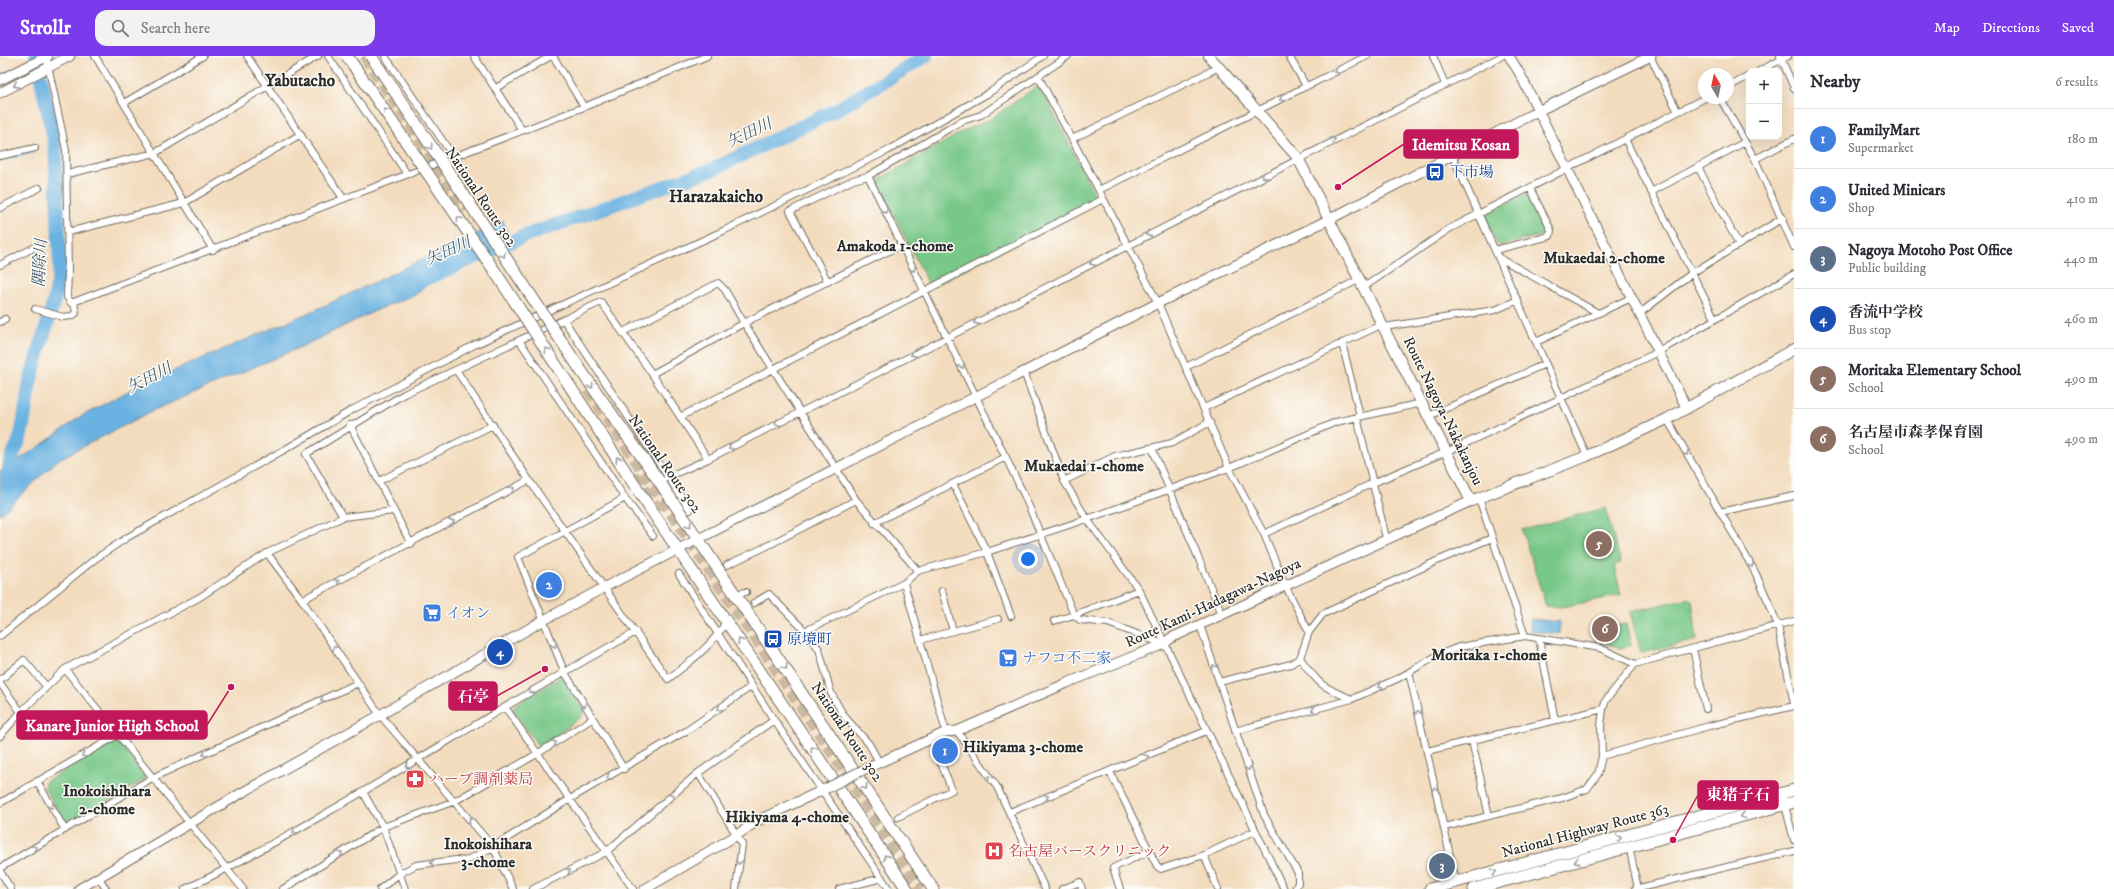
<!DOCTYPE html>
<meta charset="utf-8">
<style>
:root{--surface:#fff;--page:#f2f2f3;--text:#2b2b33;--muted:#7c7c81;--line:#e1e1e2;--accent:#7c3aed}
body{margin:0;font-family:"IM FELL DW Pica","Noto Serif JP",serif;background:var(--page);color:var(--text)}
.controls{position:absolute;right:12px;top:12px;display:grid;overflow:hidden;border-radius:8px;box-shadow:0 4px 16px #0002}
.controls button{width:36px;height:36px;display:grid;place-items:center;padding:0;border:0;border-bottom:1px solid var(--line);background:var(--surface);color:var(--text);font:20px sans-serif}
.compass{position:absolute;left:1698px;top:12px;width:36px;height:36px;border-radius:50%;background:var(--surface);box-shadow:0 4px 16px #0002;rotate:351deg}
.you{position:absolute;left:1028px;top:503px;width:14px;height:14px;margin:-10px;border:3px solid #fff;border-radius:50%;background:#1a73e8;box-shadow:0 0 0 6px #1a73e833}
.badge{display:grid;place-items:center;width:26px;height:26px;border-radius:50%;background:var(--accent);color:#fff;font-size:13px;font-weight:700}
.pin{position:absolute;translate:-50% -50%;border:2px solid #fff;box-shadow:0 1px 4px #0006}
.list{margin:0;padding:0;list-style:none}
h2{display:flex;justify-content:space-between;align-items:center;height:52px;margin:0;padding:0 16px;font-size:17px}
h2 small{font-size:13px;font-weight:400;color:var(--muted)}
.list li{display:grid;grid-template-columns:26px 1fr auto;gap:12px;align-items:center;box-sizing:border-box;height:60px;padding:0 16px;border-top:1px solid var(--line)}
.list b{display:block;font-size:15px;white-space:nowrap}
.list p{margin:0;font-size:13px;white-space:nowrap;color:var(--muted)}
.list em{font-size:13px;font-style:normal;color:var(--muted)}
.icon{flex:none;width:22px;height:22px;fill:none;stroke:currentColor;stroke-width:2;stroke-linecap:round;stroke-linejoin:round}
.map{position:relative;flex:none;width:1794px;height:833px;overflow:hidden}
header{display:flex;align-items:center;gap:24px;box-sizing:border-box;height:56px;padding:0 20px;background:var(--accent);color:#fff}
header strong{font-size:19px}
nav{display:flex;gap:22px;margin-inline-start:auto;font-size:14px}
.search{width:280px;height:36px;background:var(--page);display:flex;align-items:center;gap:10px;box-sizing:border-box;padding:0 14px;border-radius:12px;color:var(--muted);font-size:15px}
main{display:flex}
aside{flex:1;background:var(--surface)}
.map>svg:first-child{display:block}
.green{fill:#78c888;stroke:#527a5a}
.water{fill:#6ab2e1;stroke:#4a6e86}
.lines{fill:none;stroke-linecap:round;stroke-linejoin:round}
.stream{stroke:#6ab2e1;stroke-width:2.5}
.river{stroke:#6ab2e1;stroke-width:14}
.highway-tunnel{stroke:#cbb9a1;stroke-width:11;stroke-dasharray:11 5.5;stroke-linecap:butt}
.street-casing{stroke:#71695e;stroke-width:8}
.secondary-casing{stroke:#71695e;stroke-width:11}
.primary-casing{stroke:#71695e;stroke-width:12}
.highway-casing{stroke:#71695e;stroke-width:13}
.street{stroke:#fff;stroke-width:6}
.secondary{stroke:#fff;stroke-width:9}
.primary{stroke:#fff;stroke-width:10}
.highway{stroke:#fff;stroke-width:11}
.secondary-bridge-casing{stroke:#71695e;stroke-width:11;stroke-linecap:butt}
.highway-bridge-casing{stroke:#71695e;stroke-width:13;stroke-linecap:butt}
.secondary-bridge{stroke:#fff;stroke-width:9}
.highway-bridge{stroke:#fff;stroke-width:11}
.oneway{stroke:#a0a0a0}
.labels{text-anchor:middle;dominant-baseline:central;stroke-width:3;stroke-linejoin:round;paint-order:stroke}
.transit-label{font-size:15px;fill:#164399;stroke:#fdfcf7;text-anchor:start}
.street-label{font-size:15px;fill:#2b2b2b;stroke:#fdfcf7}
.shop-label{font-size:15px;fill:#366cbe;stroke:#fdfcf7;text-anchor:start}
.health-label{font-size:15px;fill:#be3a42;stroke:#fdfcf7;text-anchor:start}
.water-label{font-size:16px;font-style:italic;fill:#415a6b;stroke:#fdfcf7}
.neighbourhood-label{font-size:16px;font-weight:bold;fill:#2b2b2b;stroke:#fdfcf7}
.quarter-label{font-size:17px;font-weight:bold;fill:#2b2b2b;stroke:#fdfcf7}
.leader{fill:none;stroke:#c2185b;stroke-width:1.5}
.callout-dot{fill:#c2185b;stroke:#fdfcf7;stroke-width:1.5}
.callout{fill:#c2185b;stroke:#c2185b;stroke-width:1.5}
.callout-label{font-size:16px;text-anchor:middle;font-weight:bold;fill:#fff}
</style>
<header>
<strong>Strollr</strong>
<div class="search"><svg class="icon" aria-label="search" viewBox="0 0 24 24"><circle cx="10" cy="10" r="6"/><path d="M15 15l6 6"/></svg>Search here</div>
<nav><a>Map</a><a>Directions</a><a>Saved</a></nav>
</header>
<main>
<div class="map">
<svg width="1794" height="833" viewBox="0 0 1794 833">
<rect width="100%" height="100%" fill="#fdfcf7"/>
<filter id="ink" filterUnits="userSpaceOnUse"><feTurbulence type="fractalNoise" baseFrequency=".025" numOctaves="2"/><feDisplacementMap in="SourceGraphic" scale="8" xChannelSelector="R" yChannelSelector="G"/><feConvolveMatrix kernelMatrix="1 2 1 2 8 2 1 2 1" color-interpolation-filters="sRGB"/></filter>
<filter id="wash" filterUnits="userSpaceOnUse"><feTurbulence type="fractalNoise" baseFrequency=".012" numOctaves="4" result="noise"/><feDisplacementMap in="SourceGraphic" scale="16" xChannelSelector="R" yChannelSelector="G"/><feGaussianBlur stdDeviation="0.9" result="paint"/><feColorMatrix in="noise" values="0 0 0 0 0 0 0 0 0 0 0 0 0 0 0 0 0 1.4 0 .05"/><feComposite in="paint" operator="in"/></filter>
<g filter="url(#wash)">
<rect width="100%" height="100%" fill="#f3dcbe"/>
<path class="green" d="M1036,31L1041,32L1097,143L934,230L929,229L879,129L880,123L967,73L989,64Z
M1525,138L1530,139L1548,174L1547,178L1501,190L1497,188L1485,160L1486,158Z
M1605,452L1621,507L1614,509L1621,539L1562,551L1546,550L1522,474Z
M1689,542L1692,544L1697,584L1641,597L1630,556Z
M1626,568L1631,590L1619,592L1596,584L1595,579L1598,578V574Z
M561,621L565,623L584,654L582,660L543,690L539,691L513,654L515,649Z
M114,686L119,687L145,720L144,724L70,768L64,767L44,731L45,726Z"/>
<path class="water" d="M503,165L509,181L452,208L416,238L377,254L303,290L152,355L59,403L0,459V415L36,393L80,361L134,332L324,250Z
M1531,563L1560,566L1559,578L1530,575Z"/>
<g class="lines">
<path class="stream" d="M0,104L33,96"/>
<path class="river" d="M425,223L522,181L713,113L838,53L926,0
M12,428C6,401 12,405 20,382C26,362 26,339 32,319C41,283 57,247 60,210L55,89L36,0"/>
</g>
</g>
<g filter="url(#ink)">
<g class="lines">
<path class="highway-tunnel" d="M364,0L467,154
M588,334L832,697L921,833
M634,419L661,458"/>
<defs>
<path id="street" d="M46,0L66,94L68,216L67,241L71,247L584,51L707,0
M95,0L213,194
M247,0L343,142
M328,0L407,118
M385,0L453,100
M474,0L522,74
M553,0L584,51
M1289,0L1306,30
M1433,0L1445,28
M1650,0L1678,56
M1780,0L1794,32
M1759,15L1788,0
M1038,20L1072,83L1158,247L1229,412L1264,478L1285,529L1309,576
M1728,31L1749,20
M496,32L551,0
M1720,42L1755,103L1794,191
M124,47L203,0
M1072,83L1219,11
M1625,83L1715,263
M0,100L35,92
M1453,101L1587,400
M1755,103L1794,83
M1698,111L1739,189
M67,118L155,97L318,0
M868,120L1025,441L1074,559L1139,534
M1099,134L1367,0
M1651,136L1745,86
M0,152L39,132
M68,176L184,147L301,78
M1495,194L1550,180L1551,174L1530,132
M1498,201L1598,257
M0,209L39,189
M828,226L790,155L853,124L868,120L962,65L981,59L1068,0
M1364,231L1449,173L1705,42
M35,253L63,261L72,260L76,257L74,247
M1639,258L1692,217L1783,162
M564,264L690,454
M0,266L5,263
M1384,271L1495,254L1518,244
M623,276L718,227L725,234L744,267L856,444L918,515
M519,284L625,442L653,480
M1536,286L1631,242
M1342,287L1360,360
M1186,311L1360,223
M456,314L529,424L668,623C690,606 712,590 726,566
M1024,316L1064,425L1087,463L1139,534L1284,833
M652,318L744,267L901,189
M1204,352L1383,268
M1429,360L1545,308
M680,361L1103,143
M1357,361L1386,482
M1667,363L1755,516L1769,547L1778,570L1794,648
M350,369L411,488
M1152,392L1222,558
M379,425L493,369
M659,425L708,403L1502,0
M1064,425L1115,400L1172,387L1210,366
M953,428L987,496L1011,560
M1479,442L1525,580
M1720,456L1794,440
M343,461L306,398L404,338L601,246L652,318L708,403
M874,467L1006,401
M1264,478L1373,427L1462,389L1658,296L1794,218
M267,497L302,544L380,659L493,791L513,833
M727,509L761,493L856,444
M679,518L774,664L889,833
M942,535L953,575
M735,538L746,536
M302,544L529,424
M754,547L769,538L805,575
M1054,565L1074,559L1080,564L1108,567L1163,588
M1200,569L1264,759L1298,817V827L1295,833
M0,580L95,503L128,481L291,390L352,354L474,289L723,175L887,95L987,38L1043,0
M1539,583L1555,664
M920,584L998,563
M1693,593L1706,653
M65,613L243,833
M1409,616L1456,826
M0,624L24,604L46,630
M1219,626L1291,608L1300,602
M0,627L21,656
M1352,643C1323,632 1318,628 1300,602L1309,576L1323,558L1439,504L1492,482
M505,651L633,833
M957,675L997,731L1045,833
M1235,675L1352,643L1399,622L1438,599L1459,591L1525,580L1600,592L1635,608L1794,565
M946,676L904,527L918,515L987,496L1087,463L1229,412L1336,366L1422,347
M0,680L21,656L65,613L200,541L267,497L343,461L394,455
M1472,685L1489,760
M1427,695L1603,653
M1602,700L1709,670L1794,650
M879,706L869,688L844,660L831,637L819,593L805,575L904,527
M624,713L564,615L518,501L625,442
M1110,716L1157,810L1161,813L1204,799L1255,775
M698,717L742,788L736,833
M37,725L65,774
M363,736L383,771L405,833
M1782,738L1794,784
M0,747L118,679
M1010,756L1206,675
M898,761L952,734L931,683
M1444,771L1562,742L1587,733L1598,718L1602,700L1601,670L1603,653L1606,644L1635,608
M1629,790L1638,833
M1204,799L1218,833
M0,812L152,722L358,627
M0,815L11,833
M99,822L106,833
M185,833C231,812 273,787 316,763C423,702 527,635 636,576
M283,833L383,771L455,745L537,698L592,663
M380,833L399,818L416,809L456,804L465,805L493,791L570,743L686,675L752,630
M533,833L606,796L698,717L774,664
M839,833L882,822
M1062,833L1080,826L1082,833
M1120,833L1113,812L1149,795
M1635,833L1794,795"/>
<path id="secondary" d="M1509,0L1520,18L1687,353
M0,24L48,0
M0,37L70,0
M861,715L946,676L957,675L1067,627L1164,588L1171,582L1471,445
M79,833L238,739L380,659L544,564L605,531L1158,247L1330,163L1538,55L1651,0
M645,833L737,779L757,765L827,732"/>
<path id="primary" d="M1209,0L1298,102L1471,445L1587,400L1667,363L1794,293"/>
<path id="highway" d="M659,425L933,833
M639,436L907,833
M1430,833L1794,734
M1474,833L1794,746"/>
</defs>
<use href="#street" class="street-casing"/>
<use href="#secondary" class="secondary-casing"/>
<use href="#primary" class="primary-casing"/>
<use href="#highway" class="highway-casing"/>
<use href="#street" class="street"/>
<use href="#secondary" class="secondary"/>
<use href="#primary" class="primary"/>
<use href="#highway" class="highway"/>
<defs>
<path id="secondary-bridge" d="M827,732L861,715"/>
<path id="highway-bridge" d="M347,0L494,214L639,436
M371,0L582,316L659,425"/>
</defs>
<use href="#secondary-bridge" class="secondary-bridge-casing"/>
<use href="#highway-bridge" class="highway-bridge-casing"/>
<use href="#secondary-bridge" class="secondary-bridge"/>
<use href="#highway-bridge" class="highway-bridge"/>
</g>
<defs><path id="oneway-chevron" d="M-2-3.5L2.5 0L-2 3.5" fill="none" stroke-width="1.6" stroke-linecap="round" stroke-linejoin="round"/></defs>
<g class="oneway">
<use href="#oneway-chevron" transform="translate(1337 15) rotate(154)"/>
<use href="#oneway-chevron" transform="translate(16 29) rotate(154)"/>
<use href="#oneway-chevron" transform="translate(1282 43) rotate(152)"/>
<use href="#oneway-chevron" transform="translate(386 55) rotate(-125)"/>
<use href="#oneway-chevron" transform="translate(1333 84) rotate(-27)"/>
<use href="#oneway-chevron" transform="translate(430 91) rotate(56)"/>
<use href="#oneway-chevron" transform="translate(1264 120) rotate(153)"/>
<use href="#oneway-chevron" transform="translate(885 155) rotate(64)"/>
<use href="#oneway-chevron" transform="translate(459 163) rotate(-124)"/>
<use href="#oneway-chevron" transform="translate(1148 178) rotate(153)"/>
<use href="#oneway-chevron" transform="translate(503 199) rotate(56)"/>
<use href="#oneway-chevron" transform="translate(1092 207) rotate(153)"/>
<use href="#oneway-chevron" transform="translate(913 213) rotate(63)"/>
<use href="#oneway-chevron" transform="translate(976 266) rotate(153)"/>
<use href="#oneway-chevron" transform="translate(547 294) rotate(-124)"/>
<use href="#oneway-chevron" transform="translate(913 298) rotate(153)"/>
<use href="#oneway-chevron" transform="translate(962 310) rotate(64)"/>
<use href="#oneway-chevron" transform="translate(591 330) rotate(55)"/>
<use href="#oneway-chevron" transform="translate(777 367) rotate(153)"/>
<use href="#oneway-chevron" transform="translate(731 391) rotate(152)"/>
<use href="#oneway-chevron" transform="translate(1686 397) rotate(60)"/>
<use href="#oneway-chevron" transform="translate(618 403) rotate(-123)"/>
<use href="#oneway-chevron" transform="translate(512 433) rotate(-28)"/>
<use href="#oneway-chevron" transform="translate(452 466) rotate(-28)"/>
<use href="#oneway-chevron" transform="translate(689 469) rotate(57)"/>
<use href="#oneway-chevron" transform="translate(1751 509) rotate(60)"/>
<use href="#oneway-chevron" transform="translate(337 526) rotate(-27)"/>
<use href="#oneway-chevron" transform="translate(740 585) rotate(-125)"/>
<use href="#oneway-chevron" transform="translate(554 589) rotate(68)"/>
<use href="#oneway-chevron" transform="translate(335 592) rotate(-124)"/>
<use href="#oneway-chevron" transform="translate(785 611) rotate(56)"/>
<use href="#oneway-chevron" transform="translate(1214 611) rotate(-108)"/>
<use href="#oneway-chevron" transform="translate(1381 630) rotate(156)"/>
<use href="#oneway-chevron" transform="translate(531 635) rotate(149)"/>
<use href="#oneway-chevron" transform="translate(323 643) rotate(155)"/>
<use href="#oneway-chevron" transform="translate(584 649) rotate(60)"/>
<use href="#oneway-chevron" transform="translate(720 652) rotate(145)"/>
<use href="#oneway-chevron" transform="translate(1314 654) rotate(165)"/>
<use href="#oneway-chevron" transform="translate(1418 657) rotate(-103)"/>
<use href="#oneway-chevron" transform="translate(554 687) rotate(-32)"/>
<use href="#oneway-chevron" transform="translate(813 693) rotate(-125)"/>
<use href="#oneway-chevron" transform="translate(205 698) rotate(155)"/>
<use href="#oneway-chevron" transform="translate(84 699) rotate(150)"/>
<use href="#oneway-chevron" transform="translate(1146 701) rotate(-23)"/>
<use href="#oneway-chevron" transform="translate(408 710) rotate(150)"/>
<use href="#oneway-chevron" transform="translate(1248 712) rotate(71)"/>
<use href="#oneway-chevron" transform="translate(609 721) rotate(150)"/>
<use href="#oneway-chevron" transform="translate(990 722) rotate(-126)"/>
<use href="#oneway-chevron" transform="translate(865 731) rotate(55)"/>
<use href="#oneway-chevron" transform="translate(1435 733) rotate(-103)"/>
<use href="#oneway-chevron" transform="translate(672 740) rotate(-41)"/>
<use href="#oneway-chevron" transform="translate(1046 741) rotate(-22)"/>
<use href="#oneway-chevron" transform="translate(51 750) rotate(60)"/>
<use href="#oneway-chevron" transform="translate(1743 760) rotate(165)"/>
<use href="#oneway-chevron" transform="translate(471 764) rotate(-130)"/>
<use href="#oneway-chevron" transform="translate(295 775) rotate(150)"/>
<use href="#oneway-chevron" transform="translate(1619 782) rotate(-15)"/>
<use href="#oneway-chevron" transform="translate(34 792) rotate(-31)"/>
<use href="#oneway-chevron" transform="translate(340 798) rotate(-32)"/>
<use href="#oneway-chevron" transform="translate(886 801) rotate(-126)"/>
<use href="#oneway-chevron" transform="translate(1577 805) rotate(164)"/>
<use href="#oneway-chevron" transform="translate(739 806) rotate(98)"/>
<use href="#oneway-chevron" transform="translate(433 807) rotate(172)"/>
<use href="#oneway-chevron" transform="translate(568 815) rotate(-27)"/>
<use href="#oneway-chevron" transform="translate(1494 816) rotate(-15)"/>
</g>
</g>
<defs>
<symbol id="bus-square" viewBox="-11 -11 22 22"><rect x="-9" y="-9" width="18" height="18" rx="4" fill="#1a4fb4" stroke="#fdfcf7"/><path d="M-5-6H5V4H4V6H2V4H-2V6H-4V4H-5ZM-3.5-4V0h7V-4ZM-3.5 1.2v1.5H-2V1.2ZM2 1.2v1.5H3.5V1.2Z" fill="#fff"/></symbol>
<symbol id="supermarket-square" viewBox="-11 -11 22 22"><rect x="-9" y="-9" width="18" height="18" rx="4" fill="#3f7fe0" stroke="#fdfcf7"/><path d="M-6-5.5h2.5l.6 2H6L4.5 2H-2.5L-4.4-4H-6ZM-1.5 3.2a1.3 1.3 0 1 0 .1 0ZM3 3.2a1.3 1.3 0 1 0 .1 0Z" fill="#fff"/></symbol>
<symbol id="pharmacy-square" viewBox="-11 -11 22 22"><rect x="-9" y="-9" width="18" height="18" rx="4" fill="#e0444e" stroke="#fdfcf7"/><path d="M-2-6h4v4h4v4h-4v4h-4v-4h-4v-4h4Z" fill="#fff"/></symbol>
<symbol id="hospital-square" viewBox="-11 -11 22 22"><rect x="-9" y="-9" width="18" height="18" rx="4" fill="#e0444e" stroke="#fdfcf7"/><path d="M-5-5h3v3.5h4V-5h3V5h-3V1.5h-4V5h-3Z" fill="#fff"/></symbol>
</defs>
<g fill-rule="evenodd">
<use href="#bus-square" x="1424" y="105" width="22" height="22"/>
<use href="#supermarket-square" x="421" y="546" width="22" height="22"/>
<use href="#bus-square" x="762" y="572" width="22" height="22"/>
<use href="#supermarket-square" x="997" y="591" width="22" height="22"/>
<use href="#pharmacy-square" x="404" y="712" width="22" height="22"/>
<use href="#hospital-square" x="983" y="784" width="22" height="22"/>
</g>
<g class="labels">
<g class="transit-label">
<text x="1449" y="116">下市場</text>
<text x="787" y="583">原境町</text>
</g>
<g class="street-label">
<text transform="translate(481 141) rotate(56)">National Route 302</text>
<text transform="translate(1443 355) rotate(64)">Route Nagoya-Nakakanjou</text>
<text transform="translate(665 408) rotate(55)">National Route 302</text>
<text transform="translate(1213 547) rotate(-25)">Route Kami-Hadagawa-Nagoya</text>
<text transform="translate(847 676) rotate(56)">National Route 302</text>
<text transform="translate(1585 775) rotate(-15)">National Highway Route 363</text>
</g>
<g class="shop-label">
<text x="446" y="557">イオン</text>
<text x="1022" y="602">ナフコ不二家</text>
</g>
<g class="health-label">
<text x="429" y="723">ハーブ調剤薬局</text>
<text x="1008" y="795">名古屋バースクリニック</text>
</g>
<g class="water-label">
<text transform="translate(749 77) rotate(-26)">矢田川</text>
<text transform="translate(448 195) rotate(-24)">矢田川</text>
<text transform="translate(40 207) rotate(-87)">隅除川</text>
<text transform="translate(149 322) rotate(-27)">矢田川</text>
</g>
<g class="neighbourhood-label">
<text x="895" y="190">Amakoda 1-chome</text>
<text x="1604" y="202">Mukaedai 2-chome</text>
<text x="1084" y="410">Mukaedai 1-chome</text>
<text x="1489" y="599">Moritaka 1-chome</text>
<text x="1023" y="691">Hikiyama 3-chome</text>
<text x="107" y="735">Inokoishihara<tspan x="107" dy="18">2-chome</tspan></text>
<text x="787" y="761">Hikiyama 4-chome</text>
<text x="488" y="788">Inokoishihara<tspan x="488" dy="18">3-chome</tspan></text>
</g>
<g class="quarter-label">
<text x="300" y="25">Yabutacho</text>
<text x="716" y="141">Harazakaicho</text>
</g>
</g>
<path class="leader" d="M1338 131L1404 88M545 613L497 640M231 631L207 669M1673 784L1698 739"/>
<g class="callout-dot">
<circle cx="1338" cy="131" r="4"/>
<circle cx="545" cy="613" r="4"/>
<circle cx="231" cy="631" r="4"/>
<circle cx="1673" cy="784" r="4"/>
</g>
<g class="callout">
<rect x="1404" y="74" width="114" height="28" rx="4"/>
<rect x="449" y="626" width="48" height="28" rx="4"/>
<rect x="17" y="655" width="190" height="28" rx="4"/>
<rect x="1698" y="725" width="80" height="28" rx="4"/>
</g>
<g class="callout-label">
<text x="1461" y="94">Idemitsu Kosan</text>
<text x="473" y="646">石亭</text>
<text x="112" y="675">Kanare Junior High School</text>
<text x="1738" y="744">東猪子石</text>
</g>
</svg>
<div class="controls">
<button>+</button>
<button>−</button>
</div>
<svg class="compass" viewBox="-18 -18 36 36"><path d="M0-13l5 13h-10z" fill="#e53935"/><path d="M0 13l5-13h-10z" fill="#7c7c81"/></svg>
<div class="you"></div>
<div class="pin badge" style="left:945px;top:695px;background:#3f7fe0">1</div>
<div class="pin badge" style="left:549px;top:529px;background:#3f7fe0">2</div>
<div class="pin badge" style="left:1442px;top:810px;background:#5c6f8a">3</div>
<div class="pin badge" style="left:500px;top:596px;background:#1a4fb4">4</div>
<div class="pin badge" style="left:1599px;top:488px;background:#8d6e63">5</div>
<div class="pin badge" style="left:1605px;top:573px;background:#8d6e63">6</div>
</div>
<aside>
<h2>Nearby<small>6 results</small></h2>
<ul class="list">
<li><span class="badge" style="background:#3f7fe0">1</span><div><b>FamilyMart</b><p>Supermarket</p></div><em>180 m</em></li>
<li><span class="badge" style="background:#3f7fe0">2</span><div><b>United Minicars</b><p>Shop</p></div><em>410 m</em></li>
<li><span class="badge" style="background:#5c6f8a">3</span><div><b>Nagoya Motoho Post Office</b><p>Public building</p></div><em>440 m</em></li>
<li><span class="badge" style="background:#1a4fb4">4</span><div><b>香流中学校</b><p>Bus stop</p></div><em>460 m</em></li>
<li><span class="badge" style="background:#8d6e63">5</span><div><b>Moritaka Elementary School</b><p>School</p></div><em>490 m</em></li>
<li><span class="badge" style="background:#8d6e63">6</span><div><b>名古屋市森孝保育園</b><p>School</p></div><em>490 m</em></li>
</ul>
</aside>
</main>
